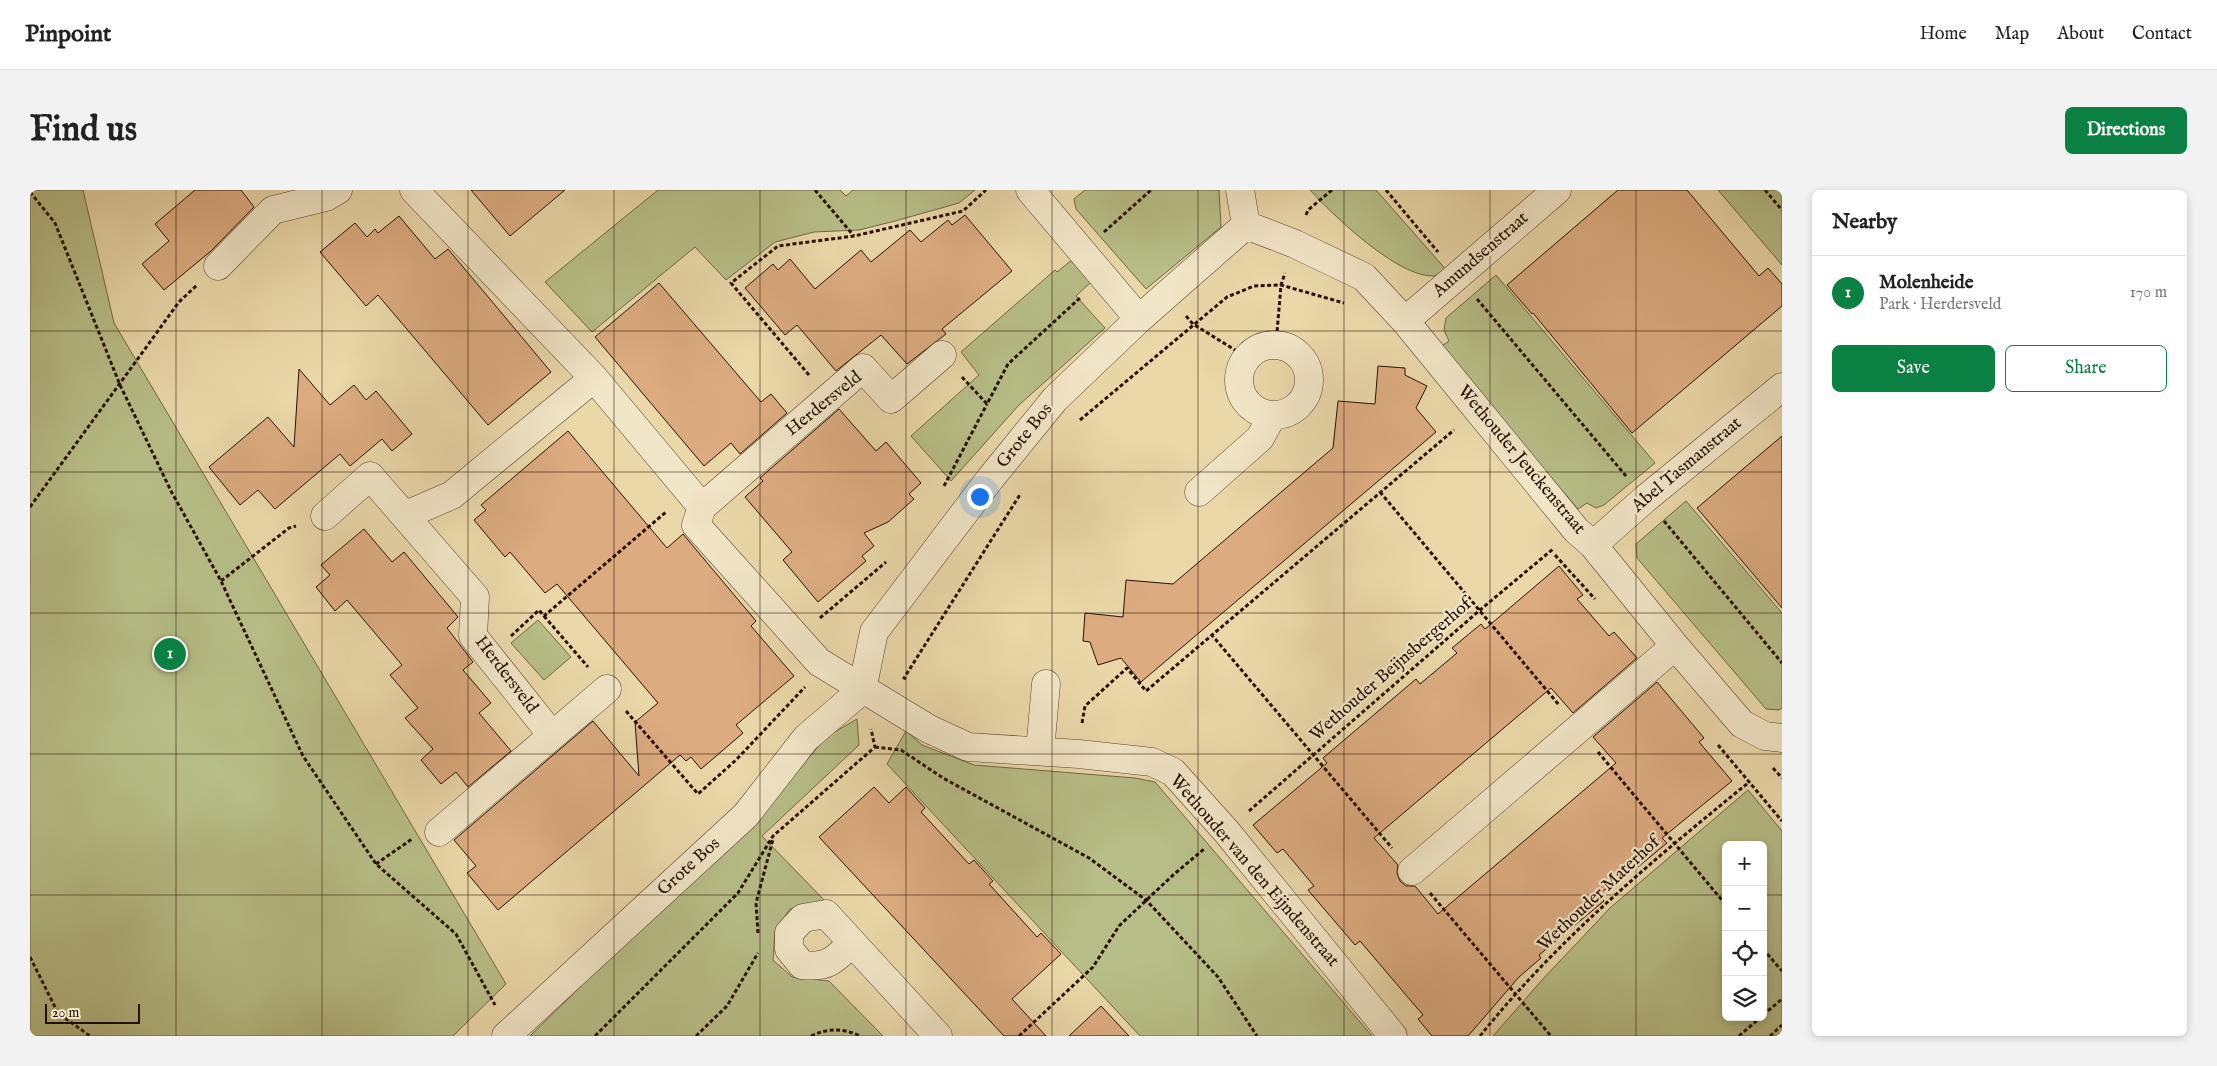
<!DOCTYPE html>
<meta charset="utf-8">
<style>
:root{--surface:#fff;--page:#f2f2f2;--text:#222;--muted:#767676;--line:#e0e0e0;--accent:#0b8043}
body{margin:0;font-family:"IM FELL English",serif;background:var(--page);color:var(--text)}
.controls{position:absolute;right:15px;bottom:15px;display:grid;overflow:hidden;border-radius:8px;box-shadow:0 2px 8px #0003}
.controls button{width:45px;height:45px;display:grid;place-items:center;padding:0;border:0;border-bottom:1px solid var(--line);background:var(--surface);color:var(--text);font:25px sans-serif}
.scale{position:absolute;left:15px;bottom:12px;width:95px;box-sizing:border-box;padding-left:5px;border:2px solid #280f02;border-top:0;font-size:14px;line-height:18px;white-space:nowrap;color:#280f02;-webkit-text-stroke:4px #f1e6c7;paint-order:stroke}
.you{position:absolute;left:949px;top:306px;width:18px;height:18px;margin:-12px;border:4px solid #fff;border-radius:50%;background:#1a73e8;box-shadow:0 0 0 8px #1a73e833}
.badge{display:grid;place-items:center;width:32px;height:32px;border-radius:50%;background:var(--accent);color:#fff;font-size:16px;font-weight:700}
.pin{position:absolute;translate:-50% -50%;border:2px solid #fff;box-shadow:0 1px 5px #0006}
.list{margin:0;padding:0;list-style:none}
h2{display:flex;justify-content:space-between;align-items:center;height:65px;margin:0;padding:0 20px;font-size:21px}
h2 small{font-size:16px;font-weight:400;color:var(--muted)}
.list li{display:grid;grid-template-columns:32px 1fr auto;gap:15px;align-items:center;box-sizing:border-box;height:75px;padding:0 20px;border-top:1px solid var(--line)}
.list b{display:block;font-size:19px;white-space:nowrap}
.list p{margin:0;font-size:16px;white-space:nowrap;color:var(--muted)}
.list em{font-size:16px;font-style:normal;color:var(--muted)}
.actions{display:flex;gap:10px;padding:15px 20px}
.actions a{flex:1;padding:11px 0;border:1px solid var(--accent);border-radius:8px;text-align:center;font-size:18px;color:var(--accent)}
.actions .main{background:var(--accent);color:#fff}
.icon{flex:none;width:28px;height:28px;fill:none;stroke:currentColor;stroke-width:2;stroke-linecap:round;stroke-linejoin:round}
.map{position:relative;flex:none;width:1752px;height:846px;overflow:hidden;border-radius:8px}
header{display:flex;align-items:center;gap:30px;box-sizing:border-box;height:70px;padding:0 25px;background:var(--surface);border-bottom:1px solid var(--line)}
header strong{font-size:24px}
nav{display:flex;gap:28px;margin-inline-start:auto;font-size:18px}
.intro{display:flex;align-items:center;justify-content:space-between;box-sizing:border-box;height:120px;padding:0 30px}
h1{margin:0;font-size:35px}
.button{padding:12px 22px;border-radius:8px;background:var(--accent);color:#fff;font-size:18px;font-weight:700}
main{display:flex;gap:30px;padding:0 30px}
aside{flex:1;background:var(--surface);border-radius:8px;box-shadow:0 2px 8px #0003}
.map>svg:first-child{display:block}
.green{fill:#b7be87;stroke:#706644;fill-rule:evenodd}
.building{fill:#dcac80;stroke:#280f02}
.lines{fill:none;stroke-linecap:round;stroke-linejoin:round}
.minor-casing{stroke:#58412c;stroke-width:29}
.path{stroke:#280f02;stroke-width:3;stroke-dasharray:4 2.5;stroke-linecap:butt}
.minor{stroke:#f1e6c7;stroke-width:28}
.grid{fill:none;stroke:#280f02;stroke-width:1;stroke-opacity:0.55}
.labels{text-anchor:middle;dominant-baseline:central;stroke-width:4.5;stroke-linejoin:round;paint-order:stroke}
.street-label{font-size:18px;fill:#280f02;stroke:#f1e6c7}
</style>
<header>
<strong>Pinpoint</strong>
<nav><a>Home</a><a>Map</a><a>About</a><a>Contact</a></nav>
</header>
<div class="intro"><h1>Find us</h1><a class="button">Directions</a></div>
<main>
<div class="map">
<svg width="1752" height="846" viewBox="0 0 1752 846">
<rect width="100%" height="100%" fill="#ead8a9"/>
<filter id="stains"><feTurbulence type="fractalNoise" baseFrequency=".004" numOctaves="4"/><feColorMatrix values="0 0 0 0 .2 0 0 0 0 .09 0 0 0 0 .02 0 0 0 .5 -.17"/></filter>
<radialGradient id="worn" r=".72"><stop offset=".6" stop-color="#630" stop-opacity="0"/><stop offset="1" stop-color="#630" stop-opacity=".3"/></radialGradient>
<path class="green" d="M0,0H53L84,133L476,794L423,846H0Z
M628,0H810L816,6L823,0H945L929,13L865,31L829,40L784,42L745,52L696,90L665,57L562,142L515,92Z
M1055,0H1189L1191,37L1116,99L1046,19L1044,9Z
M1280,0H1346L1419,83C1414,84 1409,85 1404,86C1368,88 1303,25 1280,0Z
M1688,0H1752V75Z
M1043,69L1061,92L1046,106L1075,138L989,215L921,291L881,246L949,185L931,162L1025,80L1027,82Z
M1466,85L1625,273L1574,315L1566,318L1557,313L1548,319L1410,157L1419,151L1414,140L1416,128Z
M1656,311L1752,423V518L1749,520L1736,519L1607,368L1606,354Z
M508,430L541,467L514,490L481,453Z
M827,529L829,555L732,646L795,711L760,719L745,741L743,770L762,787L799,791L853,846H500L596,752L729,628L796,547Z
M876,541L892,555L944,575L1105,588L1125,592L1342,846H1110L857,574Z
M1718,600L1752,641V846H1463L1512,790L1580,718ZM1696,655H1733V827H1696Z"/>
<path class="building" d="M165,0H211L224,17L181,61L134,100L112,74L139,51L125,34Z
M441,0H535L480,46Z
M1588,0H1657L1729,86L1738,78L1752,94V116L1602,243L1503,123L1502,124L1477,95Z
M935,25L982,81L912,139L916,144L877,174L851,145L806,181L767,135L755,145L715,98L743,74L748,80L760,69L785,99L831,60L841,72L880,40L891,52L918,30L922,35Z
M369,26L405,69L418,59L521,182L458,235L348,105L336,116L290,62L325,33L337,47L345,39L348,43Z
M629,93L731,212L741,204L757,223L710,264L701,253L674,276L565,147Z
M1348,176L1375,178V185L1397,196L1386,218L1406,242L1111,492L1091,468L1068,475L1060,452L1053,451L1055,423L1093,427L1096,390L1143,394L1303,258L1308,211L1345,214Z
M269,179L300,215L324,195L336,210L346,201L382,244L362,261L352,249L320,276L310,264L245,319L228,300L210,315L179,277L238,227L264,257Z
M809,219L846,261L856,252L891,293L879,304L884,309L858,332L834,343L844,356L832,366L836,371L788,412L753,370L762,362L715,307L733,291L730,288Z
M538,241L637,358L653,344L726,431L721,436L764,486L706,535L713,543L671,579L661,567L656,571L650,565L468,720L437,683L446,676L424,650L563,531L609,586L605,532L628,513L527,394L515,403L480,362L475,367L444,330L456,320L451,315Z
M1752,246V418L1667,318Z
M334,339L362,372L374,362L428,427L417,438L443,472L433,480L461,513L449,523L481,561L438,597L426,582L411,594L391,570L403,559L375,528L388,518L360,485L372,475L317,410L305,421L286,397L300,385L291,375Z
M1529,376L1553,405L1547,409L1579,446L1584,442L1607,468L1543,523L1521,498L1344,648L1368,675L1367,683L1370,691L1376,696H1385L1408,724L1586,573L1563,547L1627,492L1674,548L1669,552L1702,591L1632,648L1637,653L1608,677L1604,673L1569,705L1574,711L1509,765L1511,768L1489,787L1438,846H1402L1388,829L1393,825L1330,751L1325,755L1278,700L1284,696L1253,659L1247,663L1223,635L1297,573L1293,568L1386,489L1390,494L1427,463L1422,458L1451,434L1455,439Z
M844,597L859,613L876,597L895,618L891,622L939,674L944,670L963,691L959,694L1007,747L1011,743L1031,764L982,809L1016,846H974L789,647Z
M1071,816L1099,846H1039Z"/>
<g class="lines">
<defs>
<path id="minor" d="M384,0L564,188L672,317
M1000,0L1109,129
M1210,0L1216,35
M1216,35L1265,54L1334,87L1375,131L1546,340L1563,355L1645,456L1712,534L1735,546L1752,548
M188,76L243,20L296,7L308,0
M1375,131L1527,0
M1209 190a35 35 0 1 1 70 0a35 35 0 1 1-70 0Z
M912,165L861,209L833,178L672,317L666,335L789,472L899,539L938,557L1049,564L1122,572L1143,582L1196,641L1363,846
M1169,302L1230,248L1242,226
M376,325L422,305L564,188
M295,326L340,286L445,407L443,446L522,545
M1563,355L1615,309L1752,197
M1010,561L1016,494
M409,642L577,499
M1382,681L1645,456
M822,753C804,770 799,778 772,775L759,759V743L773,728L796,724L908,846
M476,846L716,625L776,548L832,500L844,442L960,289L1025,209L1109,129L1216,35"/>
</defs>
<use href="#minor" class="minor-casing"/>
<path class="path" d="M785,0L824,46
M1356,0L1408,62
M1735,0L1752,20
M0,2L25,33L90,195L141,301L191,391L273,566L346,674L426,744L465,815
M1276,25L1278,20L1302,0
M1074,42L1121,0
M1447,109L1596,286
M1156,126L1163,134L1218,168
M1246,154L1251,95L1255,83
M779,185L701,93L748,56L824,46L933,21L956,0
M932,187L957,214L978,174L1051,107
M1050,230L1197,107L1224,96L1251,95L1314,113
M914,296L957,214
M1350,302L1529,515
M0,317L149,112L167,95
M1634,331L1752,473
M1525,365L1565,409
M191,391L259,338L266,336
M514,426L558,477
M790,428L856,372
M1181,444L1362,658
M481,446L509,420L514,426L636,322
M876,489L874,488L991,303
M596,521L668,604L706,570L775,497
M1052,533L1055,516L1097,478L1116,501L1424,240
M1688,555L1752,631
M845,557L871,560L913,588L1059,668L1116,710L1188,787L1227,846
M1568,562L1696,715
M1743,578L1752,588
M1219,621L1450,420L1523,359
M346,674L382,649
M1400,703L1521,846
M728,743L726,713L743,649
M1733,759L1752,781
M0,767L28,823L60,846
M1733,825L1752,809
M565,846L708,703L743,646L845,557L841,539
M666,846L697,816L728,763
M781,846C798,838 813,838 830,846
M989,846L1063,777L1089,736L1142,686L1174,659
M1450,846C1527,750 1623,670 1718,593
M1709,846L1731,827
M1740,846L1752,835"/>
<use href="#minor" class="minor"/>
</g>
<path class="grid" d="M146,0V846M292,0V846M438,0V846M584,0V846M730,0V846M876,0V846M1022,0V846M1168,0V846M1314,0V846M1460,0V846M1606,0V846M0,141H1752M0,282H1752M0,423H1752M0,564H1752M0,705H1696M1733,705H1752"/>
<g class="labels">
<g class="street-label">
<text transform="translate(1451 65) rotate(-41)">Amundsenstraat</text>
<text transform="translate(794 214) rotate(-39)">Herdersveld</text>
<text transform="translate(995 246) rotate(-51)">Grote Bos</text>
<text transform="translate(1491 270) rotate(50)">Wethouder Jeuckenstraat</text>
<text transform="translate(1657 275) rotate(-40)">Abel Tasmanstraat</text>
<text transform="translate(1361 480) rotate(-41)">Wethouder Beijnsbergerhof</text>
<text transform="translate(476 485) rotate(53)">Herdersveld</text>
<text transform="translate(659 677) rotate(-42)">Grote Bos</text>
<text transform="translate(1224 681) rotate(49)">Wethouder van den Eijndenstraat</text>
<text transform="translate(1569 704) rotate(-43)">Wethouder Materhof</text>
</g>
</g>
<rect width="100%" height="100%" filter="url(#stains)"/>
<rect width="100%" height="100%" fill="url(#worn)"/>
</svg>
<div class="controls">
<button>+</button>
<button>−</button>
<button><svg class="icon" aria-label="locate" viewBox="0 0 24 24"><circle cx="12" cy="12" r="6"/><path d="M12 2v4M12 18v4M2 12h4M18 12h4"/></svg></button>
<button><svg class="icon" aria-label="layers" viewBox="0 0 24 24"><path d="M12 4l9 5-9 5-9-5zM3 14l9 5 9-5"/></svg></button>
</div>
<div class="scale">20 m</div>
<div class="you"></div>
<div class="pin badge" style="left:140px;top:464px">1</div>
</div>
<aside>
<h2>Nearby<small></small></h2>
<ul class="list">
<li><span class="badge">1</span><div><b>Molenheide</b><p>Park · Herdersveld</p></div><em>170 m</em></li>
</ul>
<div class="actions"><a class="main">Save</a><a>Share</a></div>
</aside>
</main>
